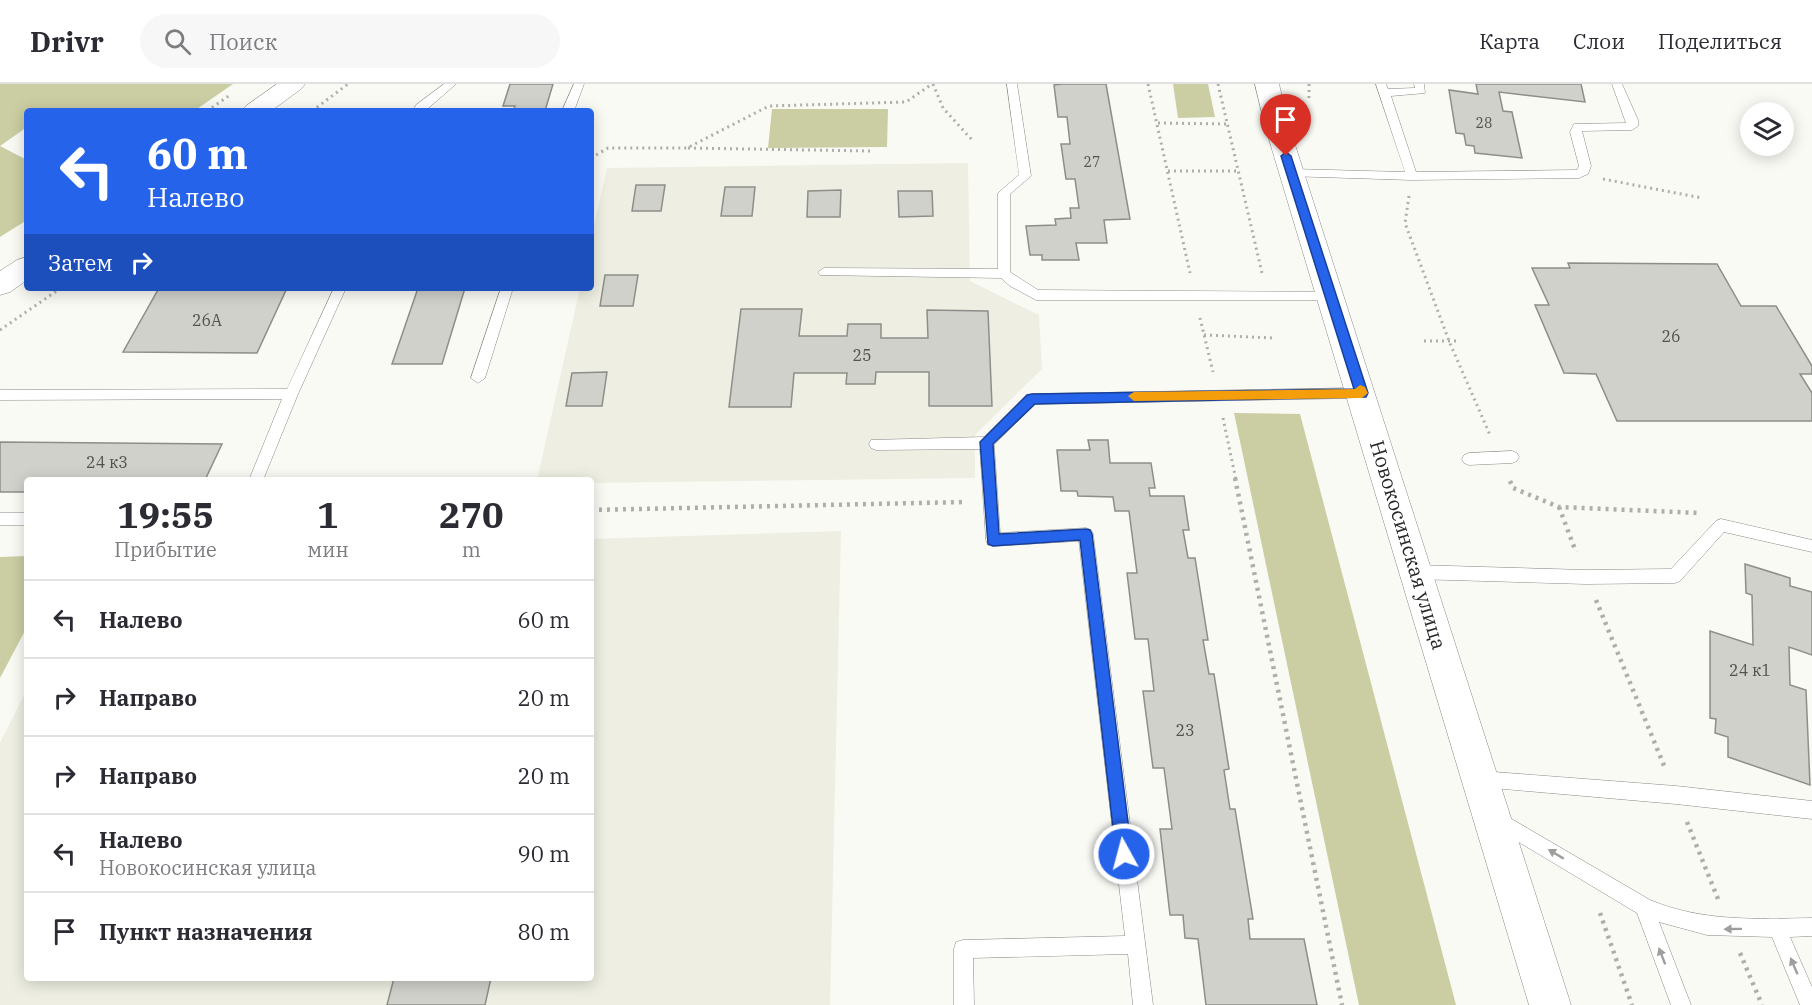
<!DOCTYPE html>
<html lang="ru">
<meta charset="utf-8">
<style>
body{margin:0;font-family:"IBM Plex Serif",serif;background:#f7f7f7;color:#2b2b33;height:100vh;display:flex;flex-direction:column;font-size:22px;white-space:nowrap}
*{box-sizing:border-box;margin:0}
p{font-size:20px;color:#7c7c81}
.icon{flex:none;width:33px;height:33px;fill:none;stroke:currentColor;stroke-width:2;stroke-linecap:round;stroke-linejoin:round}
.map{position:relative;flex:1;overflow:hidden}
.sheet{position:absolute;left:24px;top:393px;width:570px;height:504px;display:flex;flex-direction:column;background:#fff;border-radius:6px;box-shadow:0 3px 15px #0003}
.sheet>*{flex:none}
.top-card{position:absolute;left:24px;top:24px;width:570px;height:183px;border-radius:6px;box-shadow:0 3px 15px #0003;background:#2563eb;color:#fff;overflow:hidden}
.buttons{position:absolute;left:1740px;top:18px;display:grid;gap:12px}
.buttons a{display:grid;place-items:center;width:54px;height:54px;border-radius:50%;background:#fff;box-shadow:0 3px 15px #0003;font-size:30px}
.pin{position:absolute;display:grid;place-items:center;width:51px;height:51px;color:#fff;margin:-62px -26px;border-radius:50% 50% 50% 0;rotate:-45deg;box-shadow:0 0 6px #0007}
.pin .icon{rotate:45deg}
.me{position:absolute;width:66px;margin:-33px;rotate:353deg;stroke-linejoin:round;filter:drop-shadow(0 0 4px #0008)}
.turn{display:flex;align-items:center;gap:21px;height:126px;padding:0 24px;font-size:27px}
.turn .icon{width:78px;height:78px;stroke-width:2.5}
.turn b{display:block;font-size:42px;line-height:51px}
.then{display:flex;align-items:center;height:57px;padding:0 24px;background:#0003;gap:12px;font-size:22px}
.eta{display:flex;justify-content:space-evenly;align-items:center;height:102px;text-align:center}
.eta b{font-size:36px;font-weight:700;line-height:42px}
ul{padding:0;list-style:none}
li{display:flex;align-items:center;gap:18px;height:78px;padding:0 24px;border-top:2px solid #e1e1e2}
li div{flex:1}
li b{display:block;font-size:22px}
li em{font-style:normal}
header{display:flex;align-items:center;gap:36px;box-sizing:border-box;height:84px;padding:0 30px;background:#fff;border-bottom:2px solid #e1e1e2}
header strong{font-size:28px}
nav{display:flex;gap:33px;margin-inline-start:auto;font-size:21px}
.search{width:420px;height:54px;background:#f7f7f7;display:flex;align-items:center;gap:15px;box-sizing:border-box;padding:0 21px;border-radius:33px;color:#7c7c81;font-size:22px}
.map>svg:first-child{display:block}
.built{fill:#eeefe2}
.green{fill:#cbcda2}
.building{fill:#d0d1cb;stroke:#8d8e89;stroke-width:1.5}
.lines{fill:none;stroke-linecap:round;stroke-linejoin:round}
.service-casing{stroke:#888884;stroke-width:1}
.tertiary-casing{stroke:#888884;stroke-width:1}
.path-far1{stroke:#aeaeaa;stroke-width:3;stroke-dasharray:2 4;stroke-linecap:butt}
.path{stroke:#aeaeaa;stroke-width:4.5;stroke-dasharray:3 5;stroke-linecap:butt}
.service{fill:#fff;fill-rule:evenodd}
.tertiary{fill:#fff;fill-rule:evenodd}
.oneway{fill:#9e9e9d}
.route{fill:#2563eb;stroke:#184099;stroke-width:1.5}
.slow{fill:#f59e0b}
.labels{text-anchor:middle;stroke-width:4.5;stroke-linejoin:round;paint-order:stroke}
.far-number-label{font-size:14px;fill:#52524f}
.number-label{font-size:16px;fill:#52524f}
.street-label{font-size:20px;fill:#282826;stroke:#fff}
</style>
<header>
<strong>Drivr</strong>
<div class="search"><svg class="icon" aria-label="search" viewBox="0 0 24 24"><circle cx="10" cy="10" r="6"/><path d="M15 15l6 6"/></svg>Поиск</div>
<nav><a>Карта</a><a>Слои</a><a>Поделиться</a></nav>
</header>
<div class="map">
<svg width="1812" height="921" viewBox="0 0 1812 921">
<rect width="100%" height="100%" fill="#fafaf5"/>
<!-- built -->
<g class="built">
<polygon points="968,79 970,197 1039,231 1042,285 975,351 975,394 591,399 591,396 537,396 580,204 591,204 591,155 607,84"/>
<polygon points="841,447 830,921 0,921 0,659 27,605 27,894 591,894 591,455"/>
</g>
<!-- green -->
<g class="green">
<polygon points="0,0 233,0 194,27 27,27 27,43 0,62 27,76 27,136 0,153"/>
<polygon points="1173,0 1208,0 1215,33 1178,34"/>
<polygon points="772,25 888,25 887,63 768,64"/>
<polygon points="1234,329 1300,330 1456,921 1359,921"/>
<polygon points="27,472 27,543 0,594 0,473"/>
</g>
<!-- building -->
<g class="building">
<polygon points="510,0 553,0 545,27 513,27 515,22 503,22"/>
<polygon points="1062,0 1106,0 1130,135 1104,136 1107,159 1076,159 1079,176 1042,176 1042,171 1030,171 1026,142 1056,141 1055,135 1071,134 1070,124 1079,124 1075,95 1066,95 1061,60 1070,60 1067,33 1058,33 1054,1"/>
<polygon points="1476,0 1581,0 1585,18 1499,8 1503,27 1512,28 1522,74 1475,69 1474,62 1466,61 1464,50 1456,49 1449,6 1478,10"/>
<polygon points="636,101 665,101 661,127 632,127"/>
<polygon points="725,103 755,103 752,132 721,132"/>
<polygon points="841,106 840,133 807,133 808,107"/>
<polygon points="898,107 932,107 933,132 899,133"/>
<polygon points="1568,179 1717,180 1741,222 1776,222 1812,282 1812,290 1800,290 1812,309 1812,337 1617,337 1596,290 1564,289 1535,221 1549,221 1532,184 1570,184"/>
<polygon points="605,191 638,191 633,222 600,222"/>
<polygon points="159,204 287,204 257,269 123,268"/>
<polygon points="418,204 465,204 442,280 392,280"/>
<polygon points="741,225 802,225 799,252 847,252 848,240 881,240 881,254 928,254 927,226 988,227 992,322 929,322 929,288 876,288 875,300 846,300 847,289 794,289 791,323 729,323"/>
<polygon points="607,288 602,322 566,322 572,289"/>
<polygon points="1088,356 1108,356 1110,379 1151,379 1155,404 1149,404 1150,412 1184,412 1189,446 1183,446 1188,474 1195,474 1208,556 1203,556 1209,590 1214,590 1229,685 1224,686 1230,725 1235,725 1253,835 1248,835 1250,855 1304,855 1317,921 1206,921 1198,855 1185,854 1183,831 1170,831 1160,745 1172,745 1164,684 1153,684 1143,607 1154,607 1148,555 1135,555 1127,489 1137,489 1129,427 1115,427 1113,413 1078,412 1077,407 1061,407 1057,366 1090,366"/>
<polygon points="0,358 222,360 205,396 27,396 27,408 0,408"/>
<polygon points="1745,480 1790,494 1790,502 1812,508 1812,571 1789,563 1790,601 1806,606 1810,701 1728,673 1728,653 1715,649 1716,635 1710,634 1710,547 1753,561 1752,511 1746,509"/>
<polygon points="394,894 491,894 485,921 387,921"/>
</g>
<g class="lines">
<!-- service casing -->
<g class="service-casing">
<g id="service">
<polygon points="444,0 456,0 425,27 413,27 416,21"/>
<polygon points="574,0 584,0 574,27 562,27"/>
<polygon points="1007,0 1017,0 1031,92 1010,110 1010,188 1038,206 1330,208 1335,210 1336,213 1335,216 1036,216 1010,202 1001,194 820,191 818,188 824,184 998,185 998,109 1019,91"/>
<polygon points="1376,0 1386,0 1388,5 1415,4 1414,0 1424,0 1425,9 1391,12 1416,88 1577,86 1579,82 1570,48 1574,40 1626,39 1612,0 1622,0 1638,36 1638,42 1632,46 1582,47 1591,82 1588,90 1579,94 1412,96 1287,92 1285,89 1291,85 1405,88"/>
<polygon points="334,204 346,204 298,310 263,396 249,396 282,315 0,316 0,306 287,305"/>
<polygon points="501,204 513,204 485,294 478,299 471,294"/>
<polygon points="1361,304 1368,309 1361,314 1035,320 994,361 1000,449 1086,444 1091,446 1093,450 1153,921 1133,921 1128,870 973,874 974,921 954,921 954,865 956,858 963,856 1125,852 1079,457 993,462 988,461 986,456 980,365 876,366 871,364 869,360 871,356 984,353 1027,311 1032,310"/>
<polygon points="1512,367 1517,369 1519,373 1517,377 1512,379 1469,381 1464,379 1462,375 1464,371 1469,369"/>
<rect x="0" y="429" width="27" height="12"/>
<polygon points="1721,435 1812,456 1812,468 1724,448 1680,497 1675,499 1586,500 1415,495 1410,493 1407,488 1410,483 1415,481 1586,486 1671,485 1716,437"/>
<polygon points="1481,687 1676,702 1812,717 1812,735 1676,720 1481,703 1475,701 1472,695 1475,689"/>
<path d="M1498 727 1650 816C1703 838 1756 835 1812 834V852L1790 853 1812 903V921H1800L1772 853 1707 851 1659 838 1691 921H1671L1637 829 1492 742 1489 736 1492 730Z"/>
</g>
</g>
<!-- tertiary casing -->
<g class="tertiary-casing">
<g id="tertiary">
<polygon points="277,0 305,0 301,5 271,27 243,27 246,22"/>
<polygon points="1255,0 1279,0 1289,42 1571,921 1529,921 1265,42"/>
<polygon points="27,173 27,196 10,208 0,211 0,187 17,176"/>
</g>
</g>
<!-- path-far1 -->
<g class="path-far1">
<polyline points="933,0 943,24 973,57"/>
<polyline points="1148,0 1190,189"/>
<polyline points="1218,0 1262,189"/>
<polyline points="1309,0 1309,16"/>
<polyline points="207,27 230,11"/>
<polyline points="312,27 348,0"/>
<polyline points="1158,39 1227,40"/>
<polyline points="688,64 870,67"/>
<polyline points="591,74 608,64 687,64 769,22 906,18 932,0"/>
<polyline points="1168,87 1238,87"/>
<polyline points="1603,95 1702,114"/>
<polyline points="1409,112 1405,139 1449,257 1490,351"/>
<polyline points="1200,234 1213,288"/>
<polyline points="0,246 61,204"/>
<polyline points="1204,251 1274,254"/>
<polyline points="1424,257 1459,257"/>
<polyline points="1223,334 1236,396"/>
</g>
<!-- path -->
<g class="path">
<polyline points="1235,394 1342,921"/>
<polyline points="1510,397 1513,404 1559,423 1700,429"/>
<polyline points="1559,423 1576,468"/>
<polyline points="591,426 965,418"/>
<polyline points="1596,516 1665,684"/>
<polyline points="1687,738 1718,815"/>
<polyline points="1600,829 1632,921"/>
<polyline points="1740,869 1762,921"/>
</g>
<!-- service -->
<use href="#service" class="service"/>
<!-- tertiary -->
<use href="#tertiary" class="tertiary"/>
</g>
<!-- one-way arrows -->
<defs><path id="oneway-solid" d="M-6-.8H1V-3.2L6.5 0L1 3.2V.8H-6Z" transform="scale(1.5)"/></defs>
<g class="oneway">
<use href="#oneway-solid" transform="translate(1556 770) rotate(-149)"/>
<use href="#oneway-solid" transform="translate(1733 845) rotate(179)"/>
<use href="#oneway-solid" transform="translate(1662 872) rotate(-111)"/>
<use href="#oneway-solid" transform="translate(1794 882) rotate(-113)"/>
</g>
<!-- route -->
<polygon class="route" points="1286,68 1291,72 1368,309 1366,313 1035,320 993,360 999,450 1086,445 1090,446 1092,450 1132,770 1130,775 1124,778 1119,775 1116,770 1080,456 993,462 988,460 980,358 1027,311 1032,310 1354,305 1281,72"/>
<!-- slow -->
<polygon class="slow" points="1360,301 1365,303 1368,309 1362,314 1134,317 1128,312 1134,308 1355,305"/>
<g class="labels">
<!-- far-number labels -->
<g class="far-number-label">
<text x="1484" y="44">28</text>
<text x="1092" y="83">27</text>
</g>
<!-- number labels -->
<g class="number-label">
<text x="207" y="242">26А</text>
<text x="1671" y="258">26</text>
<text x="862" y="277">25</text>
<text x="107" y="384">24 к3</text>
<text x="1750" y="592">24 к1</text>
<text x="1185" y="652">23</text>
</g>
<!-- street labels -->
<g class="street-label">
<text transform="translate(1408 461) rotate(73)" y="7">Новокосинская улица</text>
</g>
</g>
</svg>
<div class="buttons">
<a><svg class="icon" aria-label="layers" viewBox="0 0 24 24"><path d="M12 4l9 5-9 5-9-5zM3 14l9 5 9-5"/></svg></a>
</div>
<div class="pin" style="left:1286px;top:72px;background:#d93025"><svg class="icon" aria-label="arrive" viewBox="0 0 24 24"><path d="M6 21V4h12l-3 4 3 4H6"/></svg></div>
<svg class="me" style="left:1124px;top:770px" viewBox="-20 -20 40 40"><circle r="17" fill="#2563eb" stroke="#fff" stroke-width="3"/><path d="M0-11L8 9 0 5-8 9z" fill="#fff"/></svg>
<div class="top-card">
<div class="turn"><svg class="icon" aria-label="left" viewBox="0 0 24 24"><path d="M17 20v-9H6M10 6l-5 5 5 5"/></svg><div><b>60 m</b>Налево</div></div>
<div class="then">Затем<svg class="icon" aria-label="right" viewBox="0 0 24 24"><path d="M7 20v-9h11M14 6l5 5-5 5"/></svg></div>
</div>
<section class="sheet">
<div class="eta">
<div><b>19:55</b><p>Прибытие</p></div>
<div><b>1</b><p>мин</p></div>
<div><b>270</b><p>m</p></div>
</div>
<ul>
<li><svg class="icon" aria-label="left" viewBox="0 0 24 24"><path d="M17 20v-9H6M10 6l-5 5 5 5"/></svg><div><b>Налево</b></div><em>60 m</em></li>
<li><svg class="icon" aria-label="right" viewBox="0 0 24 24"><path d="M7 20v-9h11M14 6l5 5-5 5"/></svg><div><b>Направо</b></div><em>20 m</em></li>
<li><svg class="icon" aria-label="right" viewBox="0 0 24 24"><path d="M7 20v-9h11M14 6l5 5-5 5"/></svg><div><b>Направо</b></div><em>20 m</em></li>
<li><svg class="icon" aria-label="left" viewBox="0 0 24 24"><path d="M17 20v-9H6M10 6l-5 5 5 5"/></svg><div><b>Налево</b><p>Новокосинская улица</p></div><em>90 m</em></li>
<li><svg class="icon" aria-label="arrive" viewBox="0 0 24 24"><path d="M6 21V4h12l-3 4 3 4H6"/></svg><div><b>Пункт назначения</b></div><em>80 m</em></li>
</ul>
</section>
</div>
